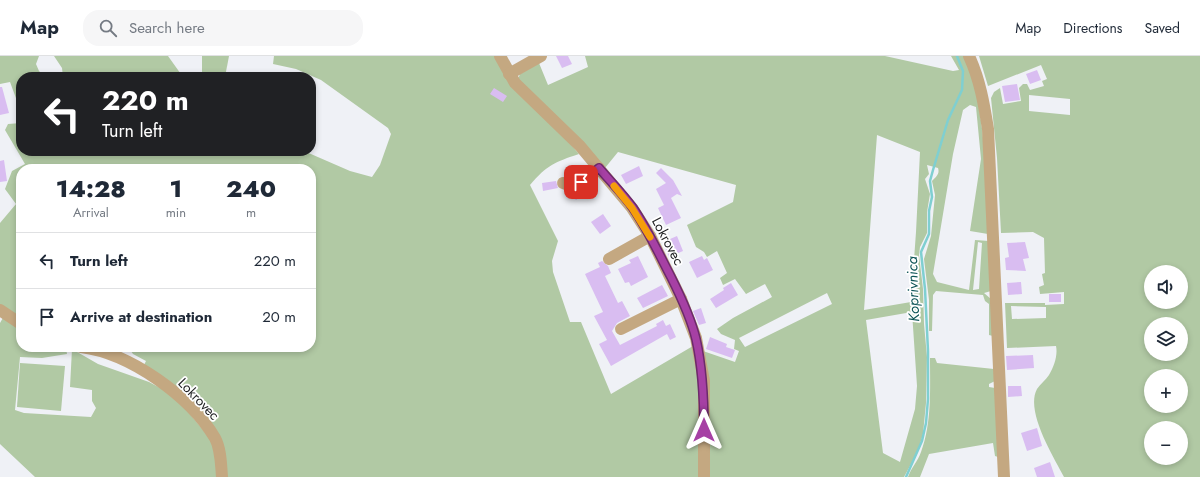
<!DOCTYPE html>
<meta charset="utf-8">
<style>
body{margin:0;font-family:Jost,sans-serif;background:#f6f6f7;color:#1f2937;height:100vh;display:flex;flex-direction:column;font-size:15px;white-space:nowrap}
*{box-sizing:border-box;margin:0}
p{font-size:13px;color:#747a83}
.icon{flex:none;width:22px;height:22px;fill:none;stroke:currentColor;stroke-width:2;stroke-linecap:round;stroke-linejoin:round}
.map{position:relative;flex:1;overflow:hidden}
.panel{position:absolute;left:16px;top:108px;width:300px;height:188px;display:flex;flex-direction:column;background:#fff;border-radius:16px;box-shadow:0 2px 6px #0003}
.panel>*{flex:none}
.hud{position:absolute;left:16px;top:16px;width:300px;height:84px;border-radius:16px;box-shadow:0 2px 6px #0003;background:#202124;color:#fff;overflow:hidden}
.fabs{position:absolute;left:1144px;top:209px;display:grid;gap:8px}
.fabs a{display:grid;place-items:center;width:44px;height:44px;border-radius:50%;background:#fff;box-shadow:0 2px 6px #0003;font-size:20px}
.pin{position:absolute;display:grid;place-items:center;width:34px;height:34px;color:#fff;margin:-17px;border-radius:8px;box-shadow:0 2px 6px #0006}
.me{position:absolute;width:44px;margin:-22px;rotate:0deg;stroke-linejoin:round;filter:drop-shadow(0 0 3px #0008)}
.turn{display:flex;align-items:center;gap:14px;height:84px;padding:0 20px;font-size:18px}
.turn .icon{width:52px;height:52px;stroke-width:2.5}
.turn b{display:block;font-size:28px;line-height:34px}
.eta{display:flex;justify-content:space-evenly;align-items:center;height:68px;text-align:center}
.eta b{font-size:24px;font-weight:800;line-height:28px}
ul{padding:0;list-style:none}
li{display:flex;align-items:center;gap:12px;height:56px;padding:0 20px;border-top:1px solid #e0e1e3}
li div{flex:1}
li b{display:block;font-size:15px}
li em{font-style:normal}
header{display:flex;align-items:center;gap:24px;box-sizing:border-box;height:56px;padding:0 20px;background:#fff;border-bottom:1px solid #e0e1e3}
header strong{font-size:19px}
nav{display:flex;gap:22px;margin-inline-start:auto;font-size:14px}
.search{width:280px;height:36px;background:#f6f6f7;display:flex;align-items:center;gap:10px;box-sizing:border-box;padding:0 14px;border-radius:16px;color:#747a83;font-size:15px}
.map>svg:first-child{display:block}
.green{fill:#b1c9a4;fill-rule:evenodd}
.lines{fill:none;stroke-linecap:round;stroke-linejoin:round}
.stream{stroke:#7fcfd1;stroke-width:2.5}
.building{fill:#d9bdf1}
.minor{stroke:#c4a881;stroke-width:12}
.route-casing{stroke:#6c2a6b;stroke-width:10}
.route{stroke:#a640a4;stroke-width:7}
.slow{stroke:#f59e0b;stroke-width:7}
.labels{text-anchor:middle;stroke-width:3.5;stroke-linejoin:round;paint-order:stroke}
.street-label{font-size:14px;fill:#1e1f21;stroke:#fff}
.water-label{font-size:15px;font-style:italic;fill:#0e5557;stroke:#fff}
</style>
<header>
<strong>Map</strong>
<div class="search"><svg class="icon" aria-label="search" viewBox="0 0 24 24"><circle cx="10" cy="10" r="6"/><path d="M15 15l6 6"/></svg>Search here</div>
<nav><a>Map</a><a>Directions</a><a>Saved</a></nav>
</header>
<div class="map">
<svg width="1200" height="421" viewBox="0 0 1200 421">
<rect width="100%" height="100%" fill="#eff1f6"/>
<!-- green -->
<g class="green">
<polygon points="0,0 39,0 36,8 39,15 45,21 21,21 21,62 20,53 10,26 0,28"/>
<polygon points="54,0 168,0 183,21 63,21 62,12"/>
<polygon points="202,0 229,0 225,21 202,21"/>
<path d="M274 0H495L579 98C555 106 547 109 530 129L558 185 552 205 553 216 570 266H581L611 338 693 290 698 318 699 421H225L219 384 144 309 146 305 133 298 128 291H311V113H21V264L0 251V167L16 148 5 133 12 115 25 108 5 74 8 68 21 67V95H304L350 115 372 121 380 109 391 78 388 72 321 24 296 13 273 8Z"/>
<path d="M585 0H885L953 15 959 14 951 0H965C987 56 985 119 988 178L970 175 981 103 976 51 970 49 963 54 953 98 933 218 937 226 969 234 975 184 989 185 991 235 984 237 991 243 993 280 989 279V248L985 245 983 239 936 235 933 239 932 275H929V244L924 203 931 180 935 139 932 125C936 121 940 118 938 112L927 109 929 118 925 123 930 138 927 156V177L920 191 919 199 923 233 924 268 927 301 926 347 923 378 918 395 904 421H709L703 295 735 306 739 295 734 293 735 284 721 278 717 273 733 262 772 241 765 228 746 238 735 223 723 229 720 222 727 217 717 195 707 201 704 196 696 191 687 169 733 146 736 129 618 96 605 112 518 23 520 18 539 7 548 29 588 11ZM877 79 920 96 916 176 911 246 864 254ZM978 186 982 187 979 233 973 234ZM827 237 832 248 745 291 739 282ZM912 256 917 330 915 353 900 406 883 397 866 264Z"/>
<path d="M979 0H1200V421H1064C1053 400 1025 355 1037 333 1040 328 1046 324 1049 319 1054 311 1058 299 1056 290L1007 292 1005 247H1045V249L1064 248V236L1040 238 1039 231 1044 229 1042 218 1045 217 1044 182 1033 176 1001 177 997 102 991 42 994 36 1000 32 1003 48 1021 45 1019 32 1023 28H1027L1030 34 1044 30 1042 25 1047 23 1041 9 988 30ZM1029 39 1070 43V59L1029 55ZM1151 216H1181V246H1151ZM1011 250 1046 251V262L1012 263ZM1151 268H1181V298H1151ZM1151 320H1181V350H1151ZM1151 372H1181V402H1151Z"/>
<polygon points="4,260 21,271 21,291 66,292 67,298 42,302 20,301 15,354 24,357 91,361 96,352 92,345 92,334 70,331 72,293 98,308 149,326 175,340 213,386 219,421 35,421 0,388 0,267"/>
<path d="M930 302H935L937 307 994 313 995 325 989 328V331L995 332 998 401 995 400 993 387 929 398 920 421H908C911 412 918 405 921 396 932 367 930 333 930 302Z"/>
<polygon points="20,307 65,310 61,355 17,351"/>
</g>
<g class="lines">
<!-- stream -->
<polyline class="stream" points="906,421 922,385 926,367 928,343 928,295 925,233 921,196 929,178 929,155 932,141 930,125 933,114 948,64 962,34 963,15 957,0"/>
</g>
<!-- building -->
<g class="building">
<polygon points="556,0 568,0 572,8 562,12"/>
<polygon points="1037,14 1041,24 1030,28 1026,18"/>
<polygon points="1017,28 1020,44 1005,46 1002,30"/>
<polygon points="0,31 2,31 9,57 0,59"/>
<polygon points="494,32 507,40 503,46 490,38"/>
<polygon points="4,104 7,125 0,126 0,105"/>
<polygon points="639,110 643,120 626,128 621,119"/>
<polygon points="661,112 673,124 682,140 677,138 671,142 681,162 666,169 658,152 664,149 656,133 666,127 656,117"/>
<polygon points="556,125 558,132 543,135 542,127"/>
<polygon points="580,135 583,138 576,144 569,136"/>
<polygon points="603,158 611,170 600,178 591,166"/>
<polygon points="677,180 683,195 669,201 663,186"/>
<polygon points="1025,186 1029,202 1023,203 1026,215 1006,214 1005,202 1009,201 1007,187"/>
<polygon points="638,200 648,221 631,230 629,226 625,227 618,213 631,207 629,204"/>
<polygon points="702,200 704,204 707,202 713,214 697,222 689,206"/>
<polygon points="602,205 608,210 611,217 605,220 618,247 622,245 630,260 617,267 612,275 620,289 657,270 656,268 663,264 666,270 670,268 676,281 670,284 667,278 611,310 599,288 607,284 594,260 603,256 585,218 600,211 598,207"/>
<polygon points="1021,226 1022,238 1008,239 1007,227"/>
<polygon points="731,227 738,239 716,252 710,243 724,234 723,232"/>
<polygon points="662,229 668,240 643,252 637,242"/>
<rect x="1049" y="238" width="12" height="8"/>
<polygon points="701,252 706,267 699,269 693,255"/>
<polygon points="710,281 727,288 726,291 735,294 732,302 706,293"/>
<polygon points="1033,299 1034,312 1007,314 1006,300"/>
<polygon points="1008,330 1021,330 1022,340 1008,341"/>
<polygon points="1037,372 1042,390 1027,395 1021,377"/>
<polygon points="1050,406 1055,421 1037,421 1034,412"/>
</g>
<g class="lines">
<!-- minor -->
<g class="minor">
<polyline points="500,0 515,27 580,90 632,152 650,180 681,243 696,282 704,325 704,421"/>
<path d="M969 0C980 24 984 48 988 73L1004 421"/>
<polyline points="509,18 541,0"/>
<path d="M563 127C576 134 590 121 599 112"/>
<polyline points="609,203 650,180"/>
<polyline points="0,254 21,268"/>
<polyline points="621,273 681,243"/>
<path d="M81 291C130 297 190 340 215 382 221 393 221 409 222 421"/>
</g>
</g>
<g class="lines">
<!-- route casing -->
<g class="route-casing">
<path id="route" d="M581 126 599 112C610 125 623 138 633 152 648 174 659 198 671 221 681 241 691 262 696 283 703 314 704 343 704 374"/>
</g>
<!-- route -->
<use href="#route" class="route"/>
<!-- slow -->
<polyline class="slow" points="614,130 632,152 650,181"/>
</g>
<g class="labels">
<!-- street labels -->
<g class="street-label">
<text transform="translate(668 185) rotate(62)" y="5">Lokrovec</text>
<text transform="translate(199 343) rotate(46)" y="5">Lokrovec</text>
</g>
<!-- water labels -->
<g class="water-label">
<text transform="translate(913 233) rotate(-92)" y="5">Koprivnica</text>
</g>
</g>
</svg>
<div class="fabs">
<a><svg class="icon" aria-label="sound" viewBox="0 0 24 24"><path d="M4 9h4l5-4v14l-5-4H4zM17 9q2 3 0 6"/></svg></a>
<a><svg class="icon" aria-label="layers" viewBox="0 0 24 24"><path d="M12 4l9 5-9 5-9-5zM3 14l9 5 9-5"/></svg></a>
<a>+</a>
<a>−</a>
</div>
<div class="pin" style="left:581px;top:126px;background:#d93025"><svg class="icon" aria-label="arrive" viewBox="0 0 24 24"><path d="M6 21V4h12l-3 4 3 4H6"/></svg></div>
<svg class="me" style="left:704px;top:374px" viewBox="-20 -20 40 40"><path d="M0-17L14 15 0 8-14 15z" fill="#a640a4" stroke="#fff" stroke-width="4"/></svg>
<div class="hud">
<div class="turn"><svg class="icon" aria-label="left" viewBox="0 0 24 24"><path d="M17 20v-9H6M10 6l-5 5 5 5"/></svg><div><b>220 m</b>Turn left</div></div>
</div>
<section class="panel">
<div class="eta">
<div><b>14:28</b><p>Arrival</p></div>
<div><b>1</b><p>min</p></div>
<div><b>240</b><p>m</p></div>
</div>
<ul>
<li><svg class="icon" aria-label="left" viewBox="0 0 24 24"><path d="M17 20v-9H6M10 6l-5 5 5 5"/></svg><div><b>Turn left</b></div><em>220 m</em></li>
<li><svg class="icon" aria-label="arrive" viewBox="0 0 24 24"><path d="M6 21V4h12l-3 4 3 4H6"/></svg><div><b>Arrive at destination</b></div><em>20 m</em></li>
</ul>
</section>
</div>
